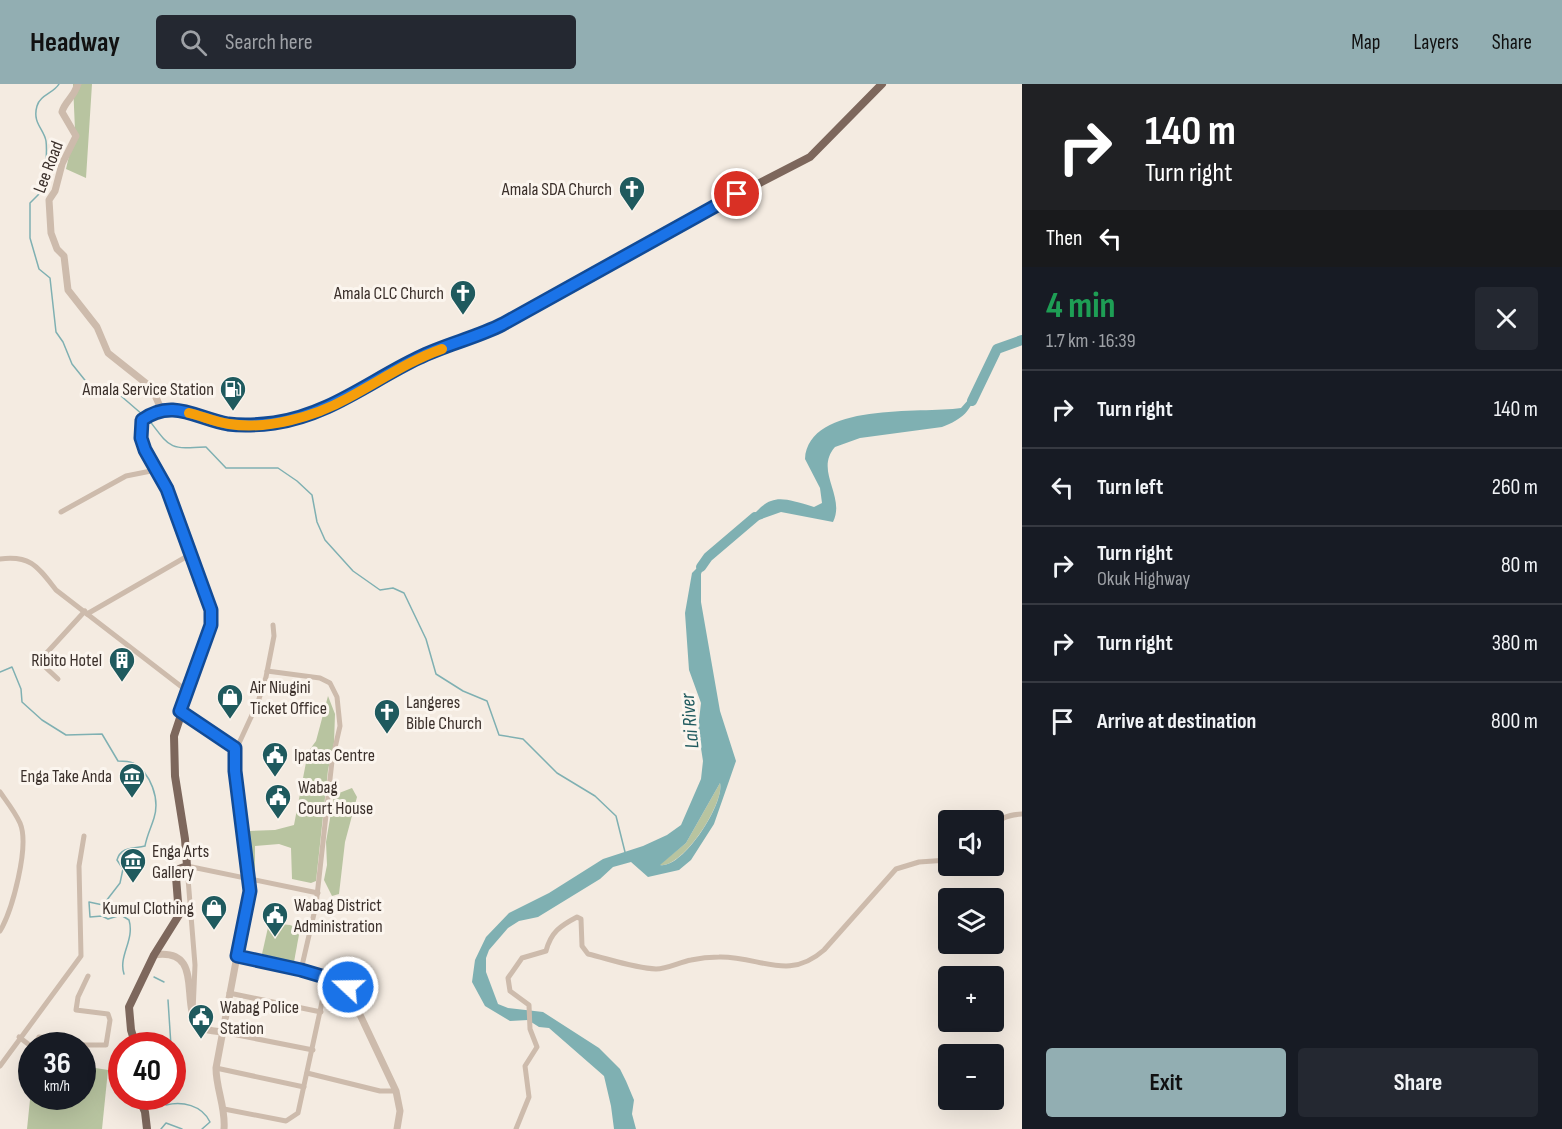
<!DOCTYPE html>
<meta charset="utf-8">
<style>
body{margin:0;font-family:"Sofia Sans Condensed",sans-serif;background:#242831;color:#f1f3f6;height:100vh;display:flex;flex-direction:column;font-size:22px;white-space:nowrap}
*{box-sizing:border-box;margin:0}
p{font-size:20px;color:#9ea1a6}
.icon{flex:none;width:33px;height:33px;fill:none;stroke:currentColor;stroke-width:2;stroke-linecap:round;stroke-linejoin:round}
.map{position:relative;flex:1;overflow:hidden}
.details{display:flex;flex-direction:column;background:#171b24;width:540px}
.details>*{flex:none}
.banner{background:#202124;color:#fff;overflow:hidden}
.fabs{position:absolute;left:938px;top:726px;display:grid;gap:12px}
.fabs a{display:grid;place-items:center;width:66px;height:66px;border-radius:6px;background:#171b24;box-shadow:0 6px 24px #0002;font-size:30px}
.speed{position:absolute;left:18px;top:948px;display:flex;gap:12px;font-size:30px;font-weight:700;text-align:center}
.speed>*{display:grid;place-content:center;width:78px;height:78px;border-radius:50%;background:#171b24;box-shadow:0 6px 24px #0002;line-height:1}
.speed small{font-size:15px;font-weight:400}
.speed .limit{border:9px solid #d22;background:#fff;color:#111}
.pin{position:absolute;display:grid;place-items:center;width:51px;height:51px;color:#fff;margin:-26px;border:3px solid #fff;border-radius:50%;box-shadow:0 2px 6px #0007}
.me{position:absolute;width:66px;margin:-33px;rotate:291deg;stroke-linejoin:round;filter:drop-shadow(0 0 4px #0008)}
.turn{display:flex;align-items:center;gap:21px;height:126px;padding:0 24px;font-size:27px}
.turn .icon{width:78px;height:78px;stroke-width:2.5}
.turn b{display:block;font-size:42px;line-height:51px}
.then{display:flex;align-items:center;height:57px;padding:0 24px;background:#0003;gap:12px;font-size:22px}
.round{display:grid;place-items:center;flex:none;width:63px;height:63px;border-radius:6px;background:#242831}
.headline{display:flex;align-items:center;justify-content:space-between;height:102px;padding:0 24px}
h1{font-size:36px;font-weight:700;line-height:45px;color:#1e9e55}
.cta{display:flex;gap:12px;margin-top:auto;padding:12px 24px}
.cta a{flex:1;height:69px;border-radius:6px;background:#92aeb2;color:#111;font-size:24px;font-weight:700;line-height:69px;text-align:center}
.cta a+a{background:#242831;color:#f1f3f6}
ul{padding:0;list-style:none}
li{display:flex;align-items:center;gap:18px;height:78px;padding:0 24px;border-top:2px solid #363941}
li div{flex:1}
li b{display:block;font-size:22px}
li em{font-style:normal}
header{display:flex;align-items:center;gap:36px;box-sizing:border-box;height:84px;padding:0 30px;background:#92aeb2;color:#111}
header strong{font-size:28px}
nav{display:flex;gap:33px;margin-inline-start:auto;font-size:21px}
.search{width:420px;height:54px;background:#242831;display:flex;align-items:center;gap:15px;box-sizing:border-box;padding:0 21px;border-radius:6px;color:#9ea1a6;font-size:22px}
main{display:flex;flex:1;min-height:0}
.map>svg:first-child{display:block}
.green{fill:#b8c4a0}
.water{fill:#7fb0b2;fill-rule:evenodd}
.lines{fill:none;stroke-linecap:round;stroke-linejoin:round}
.stream{stroke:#7fb0b2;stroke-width:1.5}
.river{stroke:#7fb0b2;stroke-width:10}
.minor{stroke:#cdbbac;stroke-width:5}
.tertiary{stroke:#cdbbac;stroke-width:7}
.primary{stroke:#7d675c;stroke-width:8}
.route-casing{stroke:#114b97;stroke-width:15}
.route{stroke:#1a73e8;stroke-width:10}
.slow{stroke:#f59e0b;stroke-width:10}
.labels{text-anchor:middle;stroke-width:6;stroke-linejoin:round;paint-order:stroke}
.street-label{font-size:18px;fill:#3b302b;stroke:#fbf5ee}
.poi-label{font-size:18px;fill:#3b302b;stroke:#fbf5ee;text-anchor:start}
.water-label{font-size:20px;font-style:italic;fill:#1f5a5e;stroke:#fbf5ee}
</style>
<header>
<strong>Headway</strong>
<div class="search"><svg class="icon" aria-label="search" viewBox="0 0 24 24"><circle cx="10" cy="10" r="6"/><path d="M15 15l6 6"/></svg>Search here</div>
<nav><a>Map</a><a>Layers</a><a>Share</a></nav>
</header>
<main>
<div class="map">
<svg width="1022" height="1045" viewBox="0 0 1022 1045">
<rect width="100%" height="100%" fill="#f4ebe1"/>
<!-- green -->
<g class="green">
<polygon points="73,0 92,0 86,94 66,85 75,46"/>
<polygon points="328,612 335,630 334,659 328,686 316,797 311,799 292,795 291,764 279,760 255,762 255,787 251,785 249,747 275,746 294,741 308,668 316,657"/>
<path d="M720 699C725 719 682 786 659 781L686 759Z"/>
<polygon points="352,704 357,713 345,758 339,810 332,812 324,796 327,781 326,758 334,711"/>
<polygon points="269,839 290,841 300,845 294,878 262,870"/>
<polygon points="83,982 108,986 102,1045 27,1045 31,1006 32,1012 82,1012"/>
</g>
<!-- water -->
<g class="water">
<path d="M977 306C971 327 963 335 942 343L860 354 835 363C814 387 846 412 833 438L781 428 745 441C770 409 777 412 814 423L822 419 820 404 805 375C809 317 921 330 961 324Z"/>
<path d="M708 473 701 490V518L720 627 736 677 714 740 691 776 679 786 648 793 631 778 613 783 600 795 538 833 519 837 508 844 489 866 486 874V888L498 920 508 924 543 928 599 964 620 985 626 997 634 1016 632 1030 636 1045H614L611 1022 604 992 549 944 539 943 528 936 510 937 485 922 472 898 475 876 486 853 509 829 549 809 603 775 643 762 667 751 681 741 701 695 703 677 698 645 701 619 689 586 685 529 692 489ZM720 699C725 719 683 785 660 781L686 759Z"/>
</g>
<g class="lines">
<!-- stream -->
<g class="stream">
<path d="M59 0C54 9 40 11 37 22 32 39 44 45 46 57 48 73 44 89 44 105L30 119V154L39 185 50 194 56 248 63 258 72 280 96 310 121 312 143 331"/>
<path d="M149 336C171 365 169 365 206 363L226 384H278L297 397 312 411 317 438 325 456 353 487 380 506 393 504 404 509 426 555 436 590 463 607 487 617 499 651 523 655 557 689 595 712 616 732 625 768"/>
<path d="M0 588 12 583 21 605 22 618 42 636 66 651 102 650 118 677C122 677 129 677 133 679 151 689 160 715 154 734 151 744 147 751 145 762 134 765 121 762 117 776L123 785 120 799 103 821 89 818 90 833 102 832 108 835 121 831 129 836C135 856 118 872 124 890"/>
<polyline points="154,893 164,898"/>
<polyline points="168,916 171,962"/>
<polyline points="172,964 176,970 172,972"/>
<path d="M156 1012 166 1021C182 1017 202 1021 210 1038L202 1045"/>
<polyline points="161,1045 166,1039 182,1045"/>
</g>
<!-- river -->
<g class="river">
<polyline points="972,317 997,265 1022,256"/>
<polyline points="701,483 708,473 755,433"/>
</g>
<!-- minor -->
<g class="minor">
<polyline points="61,428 126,392 156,386"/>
<path d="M0 475C31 471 38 483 56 506L187 607"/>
<polyline points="87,530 191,470"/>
<polyline points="267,587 320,594 330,599 337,613 340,642 332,677 316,821 301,886"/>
<polyline points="58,595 43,581 42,574 85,527"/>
<polyline points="180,627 235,665"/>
<path d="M0 708C7 718 15 728 20 739 30 762 12 827 0 847"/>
<path d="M993 745C999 733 1009 731 1022 730"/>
<polyline points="237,872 251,807 234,670 258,618 266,593 274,552 273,541"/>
<polyline points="229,909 321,928"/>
<polyline points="193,928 195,881 187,782 318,809"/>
<polyline points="222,948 313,966"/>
<polyline points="19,953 32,963"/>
<polyline points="34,962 39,953 85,961 106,961 110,936 108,930 76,926 78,913 88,892"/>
<polyline points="0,982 81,872 79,782 84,752"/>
<polyline points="216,984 304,1003"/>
<polyline points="307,989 380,1007 396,1007"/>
<polyline points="224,1025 286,1037 298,1029 327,895"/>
<path d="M516 1045 529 1013 525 982 537 963 530 945 529 921 510 907 508 894 522 874 546 867C551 848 560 842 577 833L581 835 582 862 588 870C609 875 634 884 656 885 667 885 680 878 691 876 700 874 710 873 719 873 760 872 788 898 824 866L896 785 919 778 948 776"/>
</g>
<!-- tertiary -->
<g class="tertiary">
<path d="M78 0C73 15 65 17 62 28L76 52 62 80 55 107 49 116 51 149 57 165 64 172 68 206 97 243 108 269 152 304 161 325"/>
<path d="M154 871C207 863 178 924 200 942 206 947 214 947 222 948"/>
<path d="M224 1045C226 1024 216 1005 216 984L237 872 345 899 396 1007 400 1027 397 1045"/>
</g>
<!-- primary -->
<g class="primary">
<polyline points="136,962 131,946 129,923 154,871 179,831 176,793 179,785 187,782 185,755 175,692 174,652 211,541 211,526 167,405 145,366 141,354 142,336 161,325 183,327 229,340 256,341 290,337 346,316 419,273 485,249 573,203 701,129 810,73 882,0"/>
<polyline points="138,1012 145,1028 147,1045"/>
</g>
</g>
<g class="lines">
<!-- route casing -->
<g class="route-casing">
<path id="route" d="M348 903 345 899 301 886 237 872 250 807 235 687V664L180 627 211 541V526L167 405 145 366 141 354 142 336C172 314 196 334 228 340 243 342 259 341 274 339 329 331 370 297 418 274 446 260 476 254 503 240L737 110"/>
</g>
<!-- route -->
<use href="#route" class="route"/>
<!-- slow -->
<path class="slow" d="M189 329C202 332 215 338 229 340 267 346 314 333 348 314 380 297 408 277 442 265"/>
</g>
<!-- icons -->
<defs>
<g id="church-pin" transform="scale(1.35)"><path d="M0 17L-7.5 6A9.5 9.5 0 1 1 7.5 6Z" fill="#1f5a5e" stroke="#fbf5ee"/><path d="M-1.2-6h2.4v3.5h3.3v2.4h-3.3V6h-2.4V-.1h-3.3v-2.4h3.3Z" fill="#fff"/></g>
<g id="fuel-pin" transform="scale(1.35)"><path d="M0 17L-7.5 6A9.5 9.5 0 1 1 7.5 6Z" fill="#1f5a5e" stroke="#fbf5ee"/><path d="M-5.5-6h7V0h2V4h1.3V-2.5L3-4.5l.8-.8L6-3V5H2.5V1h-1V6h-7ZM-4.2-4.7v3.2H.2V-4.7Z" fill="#fff"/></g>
<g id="building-pin" transform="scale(1.35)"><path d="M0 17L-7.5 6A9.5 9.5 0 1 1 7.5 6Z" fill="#1f5a5e" stroke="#fbf5ee"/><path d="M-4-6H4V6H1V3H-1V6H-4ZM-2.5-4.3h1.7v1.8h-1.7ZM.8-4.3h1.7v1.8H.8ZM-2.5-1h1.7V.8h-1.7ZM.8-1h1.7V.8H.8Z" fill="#fff"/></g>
<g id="shop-pin" transform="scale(1.35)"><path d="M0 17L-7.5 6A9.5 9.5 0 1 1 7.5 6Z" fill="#1f5a5e" stroke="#fbf5ee"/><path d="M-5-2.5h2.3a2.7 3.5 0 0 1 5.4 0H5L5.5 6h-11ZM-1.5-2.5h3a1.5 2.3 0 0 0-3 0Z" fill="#fff"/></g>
<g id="civic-pin" transform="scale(1.35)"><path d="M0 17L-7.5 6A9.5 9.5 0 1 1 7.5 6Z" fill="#1f5a5e" stroke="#fbf5ee"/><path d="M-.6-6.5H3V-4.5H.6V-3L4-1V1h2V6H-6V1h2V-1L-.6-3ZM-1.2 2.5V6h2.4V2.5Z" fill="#fff"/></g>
<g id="museum-pin" transform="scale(1.35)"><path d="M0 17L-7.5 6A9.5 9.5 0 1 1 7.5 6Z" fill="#1f5a5e" stroke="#fbf5ee"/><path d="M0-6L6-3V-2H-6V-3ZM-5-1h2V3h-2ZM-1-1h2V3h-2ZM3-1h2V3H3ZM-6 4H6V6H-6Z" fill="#fff"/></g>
</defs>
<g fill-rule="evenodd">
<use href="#church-pin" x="632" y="105"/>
<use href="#church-pin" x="463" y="209"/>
<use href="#fuel-pin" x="233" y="305"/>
<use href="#building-pin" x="122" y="576"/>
<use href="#shop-pin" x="230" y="613"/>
<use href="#church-pin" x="387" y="628"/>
<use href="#civic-pin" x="275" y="671"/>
<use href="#museum-pin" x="132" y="692"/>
<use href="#civic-pin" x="278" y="713"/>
<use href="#museum-pin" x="133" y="777"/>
<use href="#shop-pin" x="214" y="824"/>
<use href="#civic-pin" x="275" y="831"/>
<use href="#civic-pin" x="201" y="933"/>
</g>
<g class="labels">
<!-- street labels -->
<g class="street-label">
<text transform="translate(48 83) rotate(-69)" y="6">Lee Road</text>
</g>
<!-- poi labels -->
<g class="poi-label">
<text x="612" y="111" text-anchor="end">Amala SDA Church</text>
<text x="444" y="215" text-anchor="end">Amala CLC Church</text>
<text x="214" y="311" text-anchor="end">Amala Service Station</text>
<text x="102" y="582" text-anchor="end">Ribito Hotel</text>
<text x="250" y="609">Air Niugini<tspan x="250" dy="21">Ticket Office</tspan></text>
<text x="406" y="624">Langeres<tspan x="406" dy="21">Bible Church</tspan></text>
<text x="294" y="677">Ipatas Centre</text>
<text x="112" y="698" text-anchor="end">Enga Take Anda</text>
<text x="298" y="709">Wabag<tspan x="298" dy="21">Court House</tspan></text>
<text x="152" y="773">Enga Arts<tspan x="152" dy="21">Gallery</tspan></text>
<text x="294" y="827">Wabag District<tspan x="294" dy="21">Administration</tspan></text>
<text x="194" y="830" text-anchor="end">Kumul Clothing</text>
<text x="220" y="929">Wabag Police<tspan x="220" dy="21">Station</tspan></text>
</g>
<!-- water labels -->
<g class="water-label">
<text transform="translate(689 637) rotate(-95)" y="7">Lai River</text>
</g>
</g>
</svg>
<div class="fabs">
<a><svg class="icon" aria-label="sound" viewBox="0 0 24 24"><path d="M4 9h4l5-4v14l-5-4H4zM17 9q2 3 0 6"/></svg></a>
<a><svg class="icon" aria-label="layers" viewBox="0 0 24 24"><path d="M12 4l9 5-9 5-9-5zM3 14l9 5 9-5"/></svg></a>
<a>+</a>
<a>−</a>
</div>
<div class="speed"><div>36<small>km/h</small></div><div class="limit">40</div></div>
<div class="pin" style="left:737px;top:110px;background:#d93025"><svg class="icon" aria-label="arrive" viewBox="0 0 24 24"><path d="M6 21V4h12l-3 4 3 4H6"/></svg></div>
<svg class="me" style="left:348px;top:903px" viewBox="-20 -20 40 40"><circle r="17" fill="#1a73e8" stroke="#fff" stroke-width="3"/><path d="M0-11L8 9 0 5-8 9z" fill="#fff"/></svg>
</div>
<section class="details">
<div class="banner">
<div class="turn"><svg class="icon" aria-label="right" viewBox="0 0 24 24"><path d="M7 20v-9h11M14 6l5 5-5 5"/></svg><div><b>140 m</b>Turn right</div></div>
<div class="then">Then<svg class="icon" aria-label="left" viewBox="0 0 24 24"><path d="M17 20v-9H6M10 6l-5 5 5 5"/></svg></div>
</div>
<div class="headline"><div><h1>4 min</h1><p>1.7 km · 16:39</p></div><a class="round"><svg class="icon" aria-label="close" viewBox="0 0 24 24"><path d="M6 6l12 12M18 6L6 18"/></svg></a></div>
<ul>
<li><svg class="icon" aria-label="right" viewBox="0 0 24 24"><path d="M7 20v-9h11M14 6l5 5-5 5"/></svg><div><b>Turn right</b></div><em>140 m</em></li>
<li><svg class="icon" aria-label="left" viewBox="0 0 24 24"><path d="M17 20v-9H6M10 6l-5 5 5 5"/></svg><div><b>Turn left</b></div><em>260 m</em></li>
<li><svg class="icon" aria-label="right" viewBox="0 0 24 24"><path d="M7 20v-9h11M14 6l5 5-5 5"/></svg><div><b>Turn right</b><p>Okuk Highway</p></div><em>80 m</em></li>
<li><svg class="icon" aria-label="right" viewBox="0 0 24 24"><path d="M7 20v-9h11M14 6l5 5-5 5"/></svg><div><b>Turn right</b></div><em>380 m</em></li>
<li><svg class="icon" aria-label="arrive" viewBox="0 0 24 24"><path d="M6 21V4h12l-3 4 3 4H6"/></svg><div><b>Arrive at destination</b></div><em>800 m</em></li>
</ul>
<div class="cta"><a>Exit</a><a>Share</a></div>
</section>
</main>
